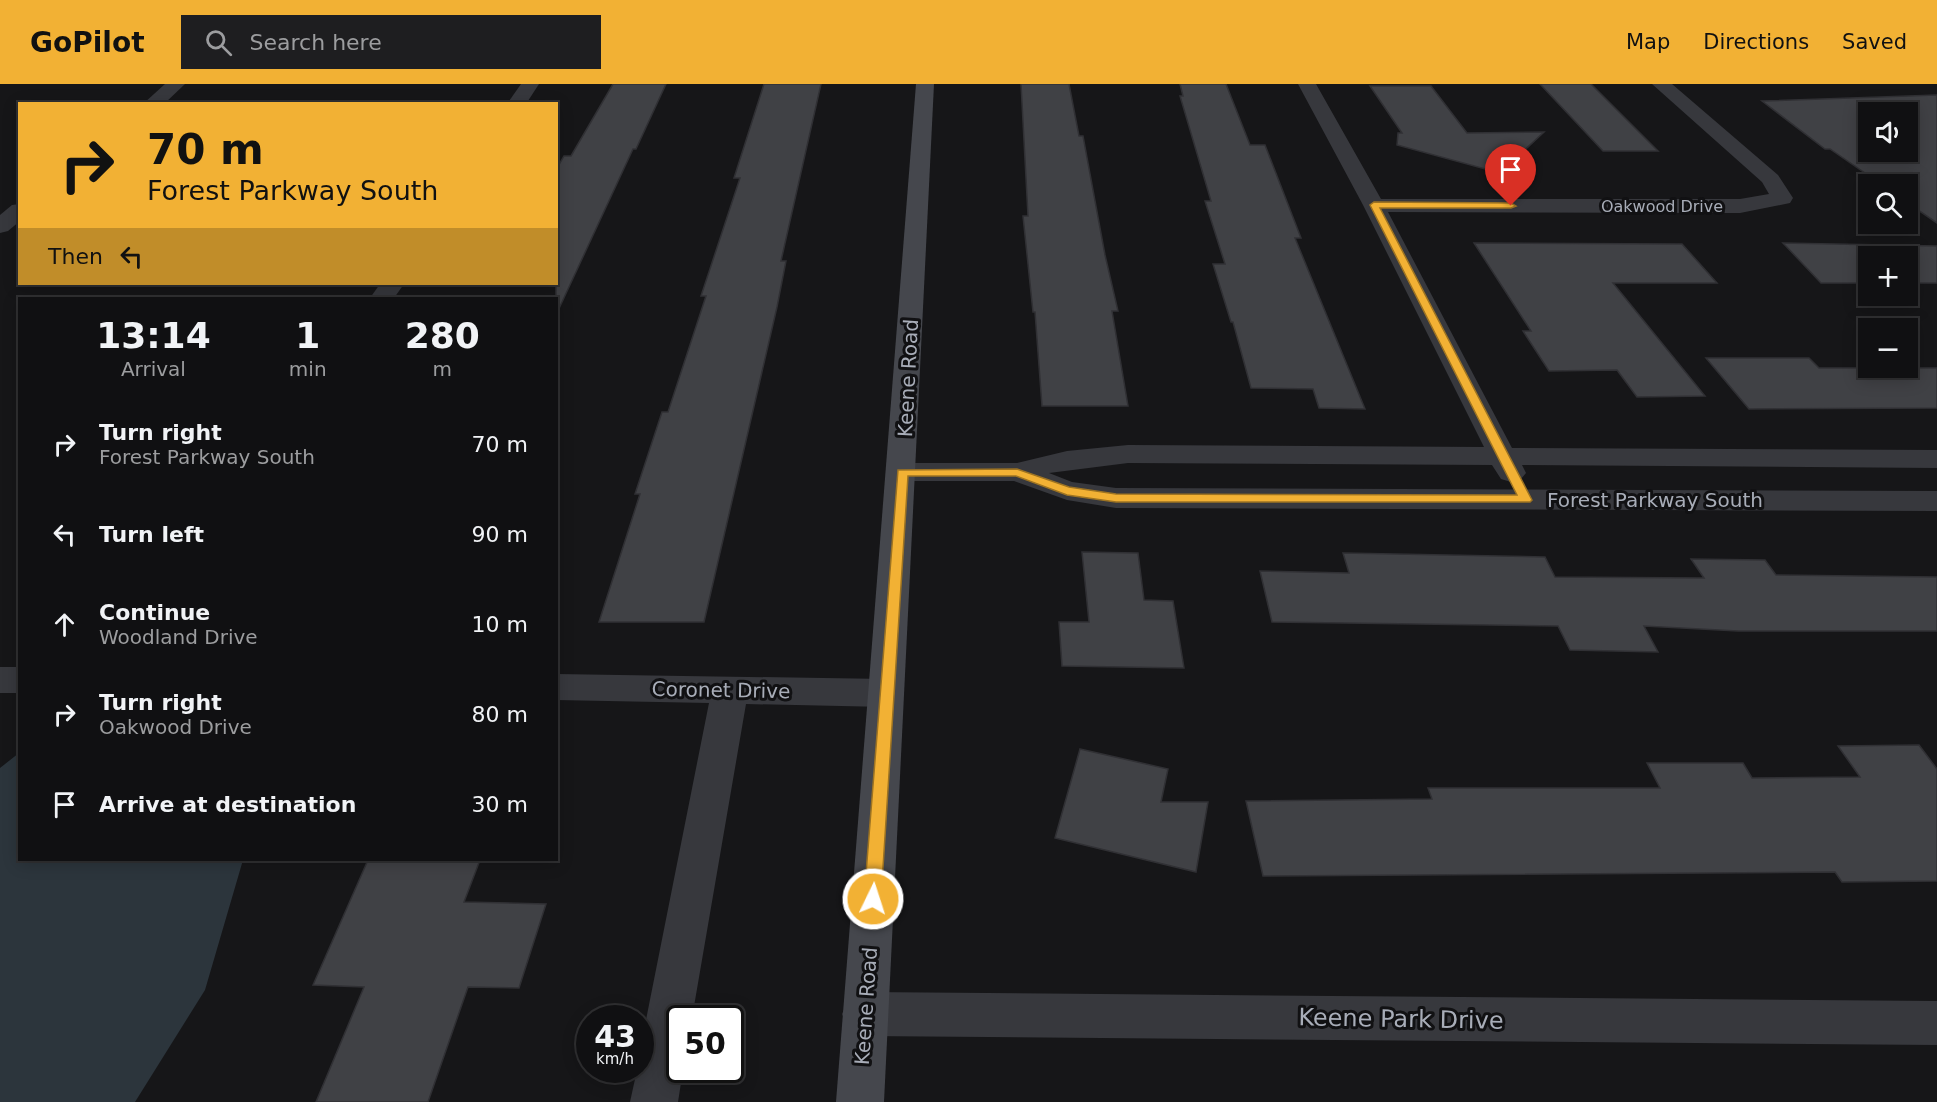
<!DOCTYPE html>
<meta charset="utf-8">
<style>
body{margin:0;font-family:"DejaVu Sans",sans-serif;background:#1e1e20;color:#f1f3f6;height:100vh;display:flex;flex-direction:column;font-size:22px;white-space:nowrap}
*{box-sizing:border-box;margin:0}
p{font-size:20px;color:#9c9d9f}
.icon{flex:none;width:33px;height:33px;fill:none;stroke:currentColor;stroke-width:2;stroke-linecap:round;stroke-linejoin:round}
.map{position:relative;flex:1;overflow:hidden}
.panel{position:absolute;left:18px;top:213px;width:540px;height:564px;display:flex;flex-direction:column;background:#101012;border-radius:0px;box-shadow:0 3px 15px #0003,0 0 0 2px #303032}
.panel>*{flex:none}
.banner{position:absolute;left:18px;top:18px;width:540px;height:183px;border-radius:0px;box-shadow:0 3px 15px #0003,0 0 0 2px #303032;background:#f2b134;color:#111;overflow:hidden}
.tools{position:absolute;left:1858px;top:18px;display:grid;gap:12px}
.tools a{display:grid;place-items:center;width:60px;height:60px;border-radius:0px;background:#101012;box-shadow:0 3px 15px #0003,0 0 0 2px #303032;font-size:30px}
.speed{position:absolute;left:576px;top:921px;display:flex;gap:12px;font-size:30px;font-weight:700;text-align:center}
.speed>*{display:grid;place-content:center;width:78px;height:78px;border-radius:50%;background:#101012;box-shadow:0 3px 15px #0003,0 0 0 2px #303032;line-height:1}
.speed small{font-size:15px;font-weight:400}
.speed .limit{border:3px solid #111;border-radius:9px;background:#fff;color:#111}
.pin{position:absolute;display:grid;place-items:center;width:51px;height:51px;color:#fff;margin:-62px -26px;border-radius:50% 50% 50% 0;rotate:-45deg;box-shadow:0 0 6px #0007}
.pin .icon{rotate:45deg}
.me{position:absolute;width:66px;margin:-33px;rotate:4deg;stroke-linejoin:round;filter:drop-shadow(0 0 4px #0008)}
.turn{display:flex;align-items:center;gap:21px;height:126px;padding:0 30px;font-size:27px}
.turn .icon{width:78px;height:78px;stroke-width:2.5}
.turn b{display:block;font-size:42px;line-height:51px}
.then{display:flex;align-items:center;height:57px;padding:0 30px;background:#0003;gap:12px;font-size:22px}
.eta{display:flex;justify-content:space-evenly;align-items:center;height:102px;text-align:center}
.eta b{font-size:36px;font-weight:800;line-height:42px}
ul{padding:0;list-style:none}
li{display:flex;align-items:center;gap:18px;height:90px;padding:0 30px}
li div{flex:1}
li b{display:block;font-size:22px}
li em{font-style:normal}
header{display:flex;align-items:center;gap:36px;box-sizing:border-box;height:84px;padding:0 30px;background:#f2b134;color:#111}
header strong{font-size:28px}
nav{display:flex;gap:33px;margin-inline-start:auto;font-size:21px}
.search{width:420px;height:54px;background:#1e1e20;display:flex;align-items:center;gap:15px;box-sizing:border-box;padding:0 21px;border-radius:0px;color:#9c9d9f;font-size:22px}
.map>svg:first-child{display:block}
.water{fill:#2c353c}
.building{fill:#404145;stroke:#303034;stroke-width:1.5;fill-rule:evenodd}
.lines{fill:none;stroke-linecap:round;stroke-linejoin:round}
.street{fill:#37383d;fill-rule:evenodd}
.secondary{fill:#45474d;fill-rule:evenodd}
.route{fill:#f2b134;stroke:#9d7322;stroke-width:1.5}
.labels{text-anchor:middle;stroke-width:6;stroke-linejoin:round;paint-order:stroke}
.far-street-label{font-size:16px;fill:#a8adb8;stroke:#111113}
.street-label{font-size:20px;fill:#a8adb8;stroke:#111113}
.near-street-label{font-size:24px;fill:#a8adb8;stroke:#111113}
</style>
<header>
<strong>GoPilot</strong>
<div class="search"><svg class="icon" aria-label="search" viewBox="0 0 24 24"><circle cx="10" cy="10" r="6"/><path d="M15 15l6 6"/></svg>Search here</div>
<nav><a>Map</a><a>Directions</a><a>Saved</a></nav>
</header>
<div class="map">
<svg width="1937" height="1018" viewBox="0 0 1937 1018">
<rect width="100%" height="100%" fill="#161618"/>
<!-- water -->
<polygon class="water" points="19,669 20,776 243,776 205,906 135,1018 0,1018 0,684"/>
<!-- building -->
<g class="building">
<polygon points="613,0 666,0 636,65 633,65 556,231 556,86 564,72 571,72"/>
<polygon points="764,0 821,0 781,177 786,177 777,223 704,538 599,538 640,410 635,410 662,328 668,328 706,212 701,212 740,94 734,94"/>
<polygon points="1021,0 1069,0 1079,52 1083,52 1105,171 1118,227 1112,227 1128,322 1042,322 1035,228 1033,228 1023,132 1028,132"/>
<polygon points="1180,0 1226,0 1250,61 1265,61 1301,154 1295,154 1365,325 1319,324 1313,305 1251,304 1233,238 1231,238 1213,180 1225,180 1205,117 1211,117 1180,12 1183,12"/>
<polygon points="1540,0 1591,0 1658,67 1603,67"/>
<polygon points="1370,2 1431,2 1467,49 1544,48 1500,89 1397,61 1398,49 1402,49"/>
<path d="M1937 11V139L1908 119V100H1881L1830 65H1825L1762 17ZM1869 28H1908V68H1869Z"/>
<polygon points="1474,159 1682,160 1717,199 1613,199 1705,312 1637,313 1617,286 1549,287 1523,247 1531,247"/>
<polygon points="1783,159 1937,162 1937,199 1908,199 1908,172 1869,172 1869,199 1821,199"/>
<polygon points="1706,274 1809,274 1819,284 1937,284 1937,324 1749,325"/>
<polygon points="1082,468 1138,469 1144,516 1173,517 1184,584 1062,582 1059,538 1089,538"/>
<polygon points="1343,469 1545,473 1555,493 1704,494 1691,475 1765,476 1776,491 1937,493 1937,547 1738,547 1644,542 1658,568 1570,566 1558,542 1272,538 1260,487 1349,489"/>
<polygon points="1919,661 1937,685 1937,797 1842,798 1835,788 1263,792 1246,717 1432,715 1428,704 1660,704 1647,679 1743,679 1752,694 1860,693 1838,662"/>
<polygon points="1080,665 1168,685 1161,718 1208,718 1196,788 1055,754"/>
<polygon points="368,776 480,776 464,818 546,820 519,904 468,903 428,1018 316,1018 364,903 313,901"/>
</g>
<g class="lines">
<!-- street -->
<g class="street">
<polygon points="165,0 185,0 164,20 143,20"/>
<polygon points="521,0 539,0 526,20 507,20"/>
<polygon points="1298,0 1316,0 1381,115 1740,115 1769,110 1762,98 1652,0 1672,0 1778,91 1793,114 1790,119 1740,129 1388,128 1512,364 1937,366 1937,384 1522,381 1526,389 1521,395 1511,398 1501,395 1492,381 1128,379 1049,389 1072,398 1116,404 1937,407 1937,427 1116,424 1067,416 1014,397 902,397 892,394 887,388 892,382 902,379 1017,379 1067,367 1128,361 1484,363 1363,121"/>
<polygon points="20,120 20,137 8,147 0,149 0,131 12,121"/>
<polygon points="380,200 404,200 394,214 370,214"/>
<rect x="0" y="583" width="20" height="26"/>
<polygon points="556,590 886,595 899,599 904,609 899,619 886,623 746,620 692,934 680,934 680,986 683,986 678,1018 630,1018 637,986 640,986 640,966 709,619 556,616"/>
<polygon points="865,908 1937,917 1937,961 865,952 849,945 842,930 849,915"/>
</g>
<!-- secondary -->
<polygon class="secondary" points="916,0 934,0 884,1018 836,1018"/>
</g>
<!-- route -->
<polygon class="route" points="1374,118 1511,119 1516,122 1511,124 1380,124 1532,416 1530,418 1116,418 1067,411 1016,392 908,392 881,815 879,821 873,823 866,821 864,815 898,386 1017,385 1069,403 1116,410 1517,411 1370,121"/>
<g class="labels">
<!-- far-street labels -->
<g class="far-street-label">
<text x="1662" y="128">Oakwood Drive</text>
</g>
<!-- street labels -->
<g class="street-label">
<text transform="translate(908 294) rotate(-87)" y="7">Keene Road</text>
<text x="1655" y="423">Forest Parkway South</text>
<text transform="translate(721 606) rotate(1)" y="7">Coronet Drive</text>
<text transform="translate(866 922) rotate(-86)" y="7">Keene Road</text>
</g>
<!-- near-street labels -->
<g class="near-street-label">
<text transform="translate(1401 935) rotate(1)" y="8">Keene Park Drive</text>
</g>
</g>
</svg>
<div class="tools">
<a><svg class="icon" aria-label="sound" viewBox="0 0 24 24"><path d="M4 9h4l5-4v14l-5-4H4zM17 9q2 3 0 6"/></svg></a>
<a><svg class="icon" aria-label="search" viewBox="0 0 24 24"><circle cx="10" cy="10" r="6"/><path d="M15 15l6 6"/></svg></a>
<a>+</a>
<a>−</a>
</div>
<div class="speed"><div>43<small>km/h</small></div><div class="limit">50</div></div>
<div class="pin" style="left:1511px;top:122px;background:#d93025"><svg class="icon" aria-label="arrive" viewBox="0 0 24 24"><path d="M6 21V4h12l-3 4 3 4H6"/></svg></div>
<svg class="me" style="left:873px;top:815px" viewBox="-20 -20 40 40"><circle r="17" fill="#f2b134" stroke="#fff" stroke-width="3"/><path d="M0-11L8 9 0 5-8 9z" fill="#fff"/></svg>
<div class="banner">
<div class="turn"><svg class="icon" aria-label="right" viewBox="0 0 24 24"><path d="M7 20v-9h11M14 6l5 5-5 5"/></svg><div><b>70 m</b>Forest Parkway South</div></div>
<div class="then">Then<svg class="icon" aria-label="left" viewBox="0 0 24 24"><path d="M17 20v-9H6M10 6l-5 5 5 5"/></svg></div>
</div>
<section class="panel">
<div class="eta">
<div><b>13:14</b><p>Arrival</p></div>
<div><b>1</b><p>min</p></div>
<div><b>280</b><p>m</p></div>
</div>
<ul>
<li><svg class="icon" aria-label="right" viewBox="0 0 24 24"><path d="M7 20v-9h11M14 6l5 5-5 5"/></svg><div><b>Turn right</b><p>Forest Parkway South</p></div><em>70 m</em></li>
<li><svg class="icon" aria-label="left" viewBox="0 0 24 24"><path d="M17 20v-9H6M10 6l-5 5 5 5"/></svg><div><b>Turn left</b></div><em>90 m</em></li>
<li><svg class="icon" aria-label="ahead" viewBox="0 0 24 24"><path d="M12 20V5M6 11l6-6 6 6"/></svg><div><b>Continue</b><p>Woodland Drive</p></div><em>10 m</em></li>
<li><svg class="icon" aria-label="right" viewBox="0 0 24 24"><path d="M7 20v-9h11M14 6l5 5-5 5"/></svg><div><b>Turn right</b><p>Oakwood Drive</p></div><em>80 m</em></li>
<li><svg class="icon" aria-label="arrive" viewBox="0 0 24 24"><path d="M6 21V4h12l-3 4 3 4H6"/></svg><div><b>Arrive at destination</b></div><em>30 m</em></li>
</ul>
</section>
</div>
